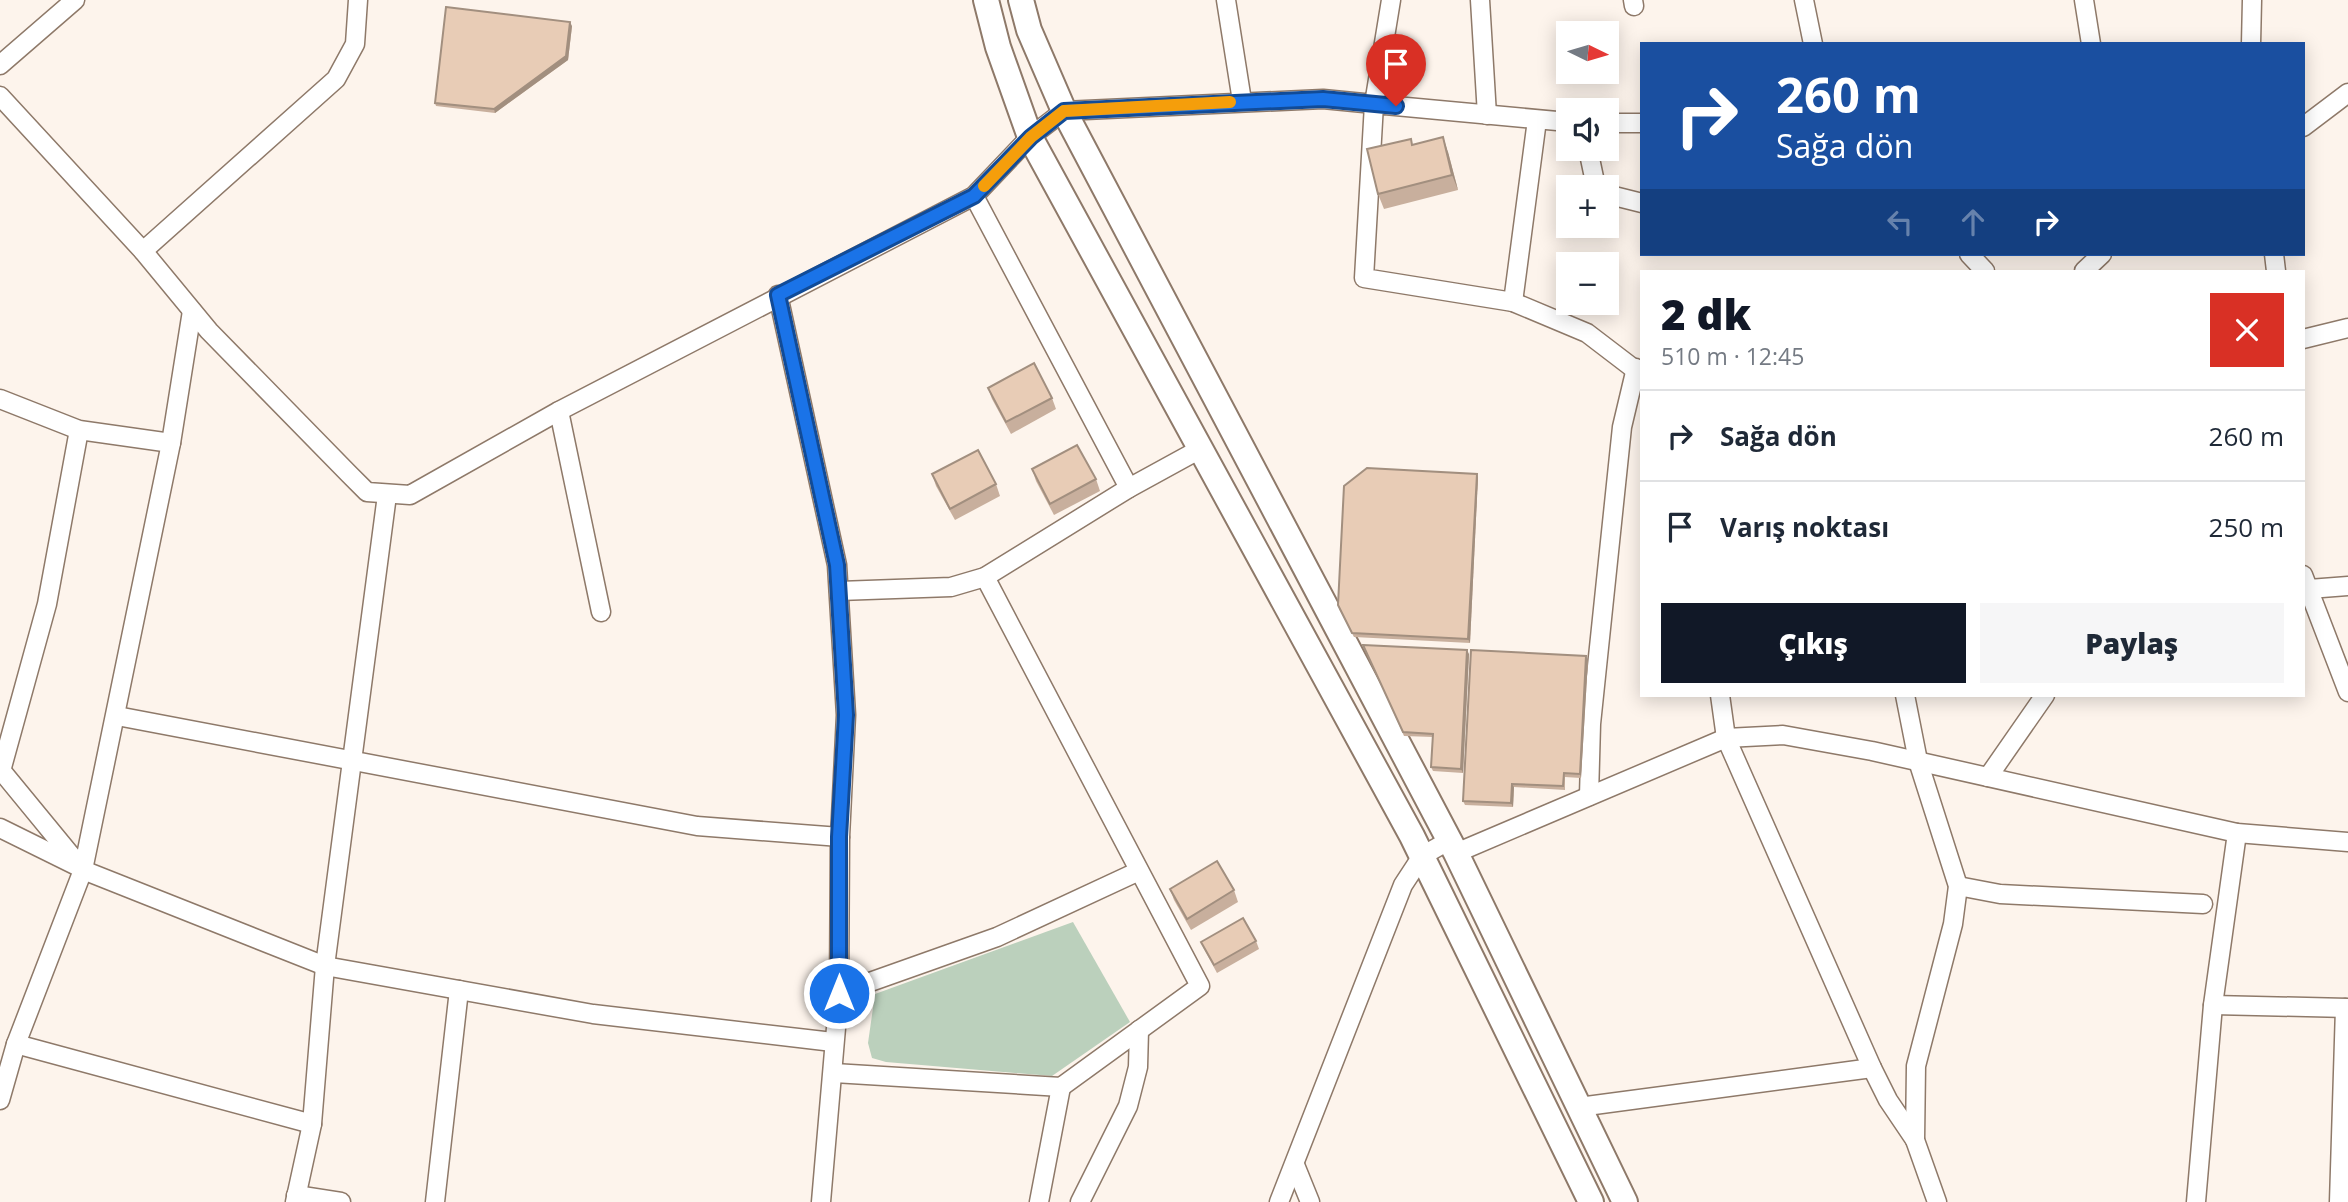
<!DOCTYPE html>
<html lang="tr">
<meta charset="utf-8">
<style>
body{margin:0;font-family:"Open Sans",sans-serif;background:#f6f6f7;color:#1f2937;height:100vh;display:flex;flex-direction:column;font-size:26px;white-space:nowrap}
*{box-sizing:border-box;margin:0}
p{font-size:23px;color:#747a83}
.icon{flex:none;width:38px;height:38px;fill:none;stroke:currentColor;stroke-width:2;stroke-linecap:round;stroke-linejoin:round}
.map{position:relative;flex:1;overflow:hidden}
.details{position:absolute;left:1640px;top:270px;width:665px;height:427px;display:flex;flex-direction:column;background:#fff;border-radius:0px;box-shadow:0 4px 18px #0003}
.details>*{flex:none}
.top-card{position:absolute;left:1640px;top:42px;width:665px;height:214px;border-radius:0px;box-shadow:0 4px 18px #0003;background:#1a4fa0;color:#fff;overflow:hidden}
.needle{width:46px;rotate:95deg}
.controls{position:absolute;left:1556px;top:21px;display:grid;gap:14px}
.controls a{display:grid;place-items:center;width:63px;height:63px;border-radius:0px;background:#fff;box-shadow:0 4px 18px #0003;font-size:35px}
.pin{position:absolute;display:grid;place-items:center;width:60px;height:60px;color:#fff;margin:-72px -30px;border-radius:50% 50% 50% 0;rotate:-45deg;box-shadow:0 0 7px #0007}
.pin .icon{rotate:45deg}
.me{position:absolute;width:77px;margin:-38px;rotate:0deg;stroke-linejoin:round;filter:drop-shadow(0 0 5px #0008)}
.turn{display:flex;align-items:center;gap:24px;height:147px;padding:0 21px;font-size:32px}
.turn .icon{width:91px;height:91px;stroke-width:2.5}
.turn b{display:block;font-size:49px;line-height:60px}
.lanes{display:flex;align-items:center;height:66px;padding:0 21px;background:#0003;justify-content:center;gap:35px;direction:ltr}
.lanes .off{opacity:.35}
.round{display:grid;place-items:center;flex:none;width:74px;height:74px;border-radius:0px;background:#f6f6f7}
.overview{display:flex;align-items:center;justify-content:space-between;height:119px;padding:0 21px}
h1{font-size:42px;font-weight:800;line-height:52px;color:#111827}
.primary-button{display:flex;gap:14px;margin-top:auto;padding:14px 21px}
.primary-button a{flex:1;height:80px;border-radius:0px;background:#111827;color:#fff;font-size:28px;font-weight:800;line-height:80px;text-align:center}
.primary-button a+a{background:#f6f6f7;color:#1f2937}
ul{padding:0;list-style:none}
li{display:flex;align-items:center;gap:21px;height:91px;padding:0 21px;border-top:2px solid #e0e1e3}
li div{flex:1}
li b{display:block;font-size:26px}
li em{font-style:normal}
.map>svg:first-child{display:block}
.park{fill:#bbd0bc}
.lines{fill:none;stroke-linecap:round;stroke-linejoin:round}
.street-casing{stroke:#8e7969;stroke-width:21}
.secondary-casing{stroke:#8e7969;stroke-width:28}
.street{stroke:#fff;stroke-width:18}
.secondary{stroke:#fff;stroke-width:24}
.wall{fill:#c8af9d}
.shaded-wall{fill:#a28f7f}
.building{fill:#e8ccb6;stroke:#a28f7f;stroke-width:2}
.route-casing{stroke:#114b97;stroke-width:18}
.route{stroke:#1a73e8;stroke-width:12}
.slow{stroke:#f59e0b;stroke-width:12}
</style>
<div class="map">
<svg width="2348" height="1202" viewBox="0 0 2348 1202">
<rect width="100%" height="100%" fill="#fdf4ec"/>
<!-- park -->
<polygon class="park" points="1073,922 1130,1022 1052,1076 886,1062 872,1058 868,1043 875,994"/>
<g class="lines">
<!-- street casing -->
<g class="street-casing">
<g id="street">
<polyline points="1226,0 1242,101"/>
<polyline points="1480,0 1487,115"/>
<polyline points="1633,0 1634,6"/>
<polyline points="1804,0 1813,44"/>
<polyline points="2084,0 2091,44"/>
<polyline points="2251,44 2252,0"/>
<polyline points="0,65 75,0"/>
<polyline points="0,96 143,251 209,331 349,474 367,492 410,495 559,411 974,196 1030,137 1064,111 1323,99 1374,104 1391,0"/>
<polyline points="1568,122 1374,104 1364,278 1513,302 1587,333 1642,375"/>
<polyline points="1606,123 1642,123"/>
<polyline points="2303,127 2348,93"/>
<polyline points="1588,149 1596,187"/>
<polyline points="1606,194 1642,203"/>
<polyline points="974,196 1129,488"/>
<polyline points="143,251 336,79 355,44 358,0"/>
<polyline points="1969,254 1985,271"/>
<polyline points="2274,254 2276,271"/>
<polyline points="2084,271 2102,254"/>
<polyline points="778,295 837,565 846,715 840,837 839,993 821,1202"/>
<polyline points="1513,302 1537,120"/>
<polyline points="2303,339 2348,328"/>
<polyline points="0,399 79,430 171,443 83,870 16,1044 0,1100"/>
<polyline points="559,411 601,612"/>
<polyline points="171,443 192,311"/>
<polyline points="2303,575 2348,692"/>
<polyline points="2309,589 2348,586"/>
<polyline points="839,591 951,587 985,577 1129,488 1202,448"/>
<polyline points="1720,695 1726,738 1872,1068 1888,1100 1915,1140"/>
<polyline points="1905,695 1918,761 1958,886 1953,924 1916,1066 1915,1140 1937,1202"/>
<polyline points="117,716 697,826 840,837"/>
<polyline points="0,769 83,870 325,966 593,1014 833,1042"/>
<polyline points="1,771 47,604 79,430"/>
<polyline points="1988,777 2045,695"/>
<polyline points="1589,796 1591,724 1622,427 1636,368"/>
<polyline points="0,828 77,866"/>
<polyline points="1456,853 1726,738 1783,735 1872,751 2237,833 2348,842"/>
<polyline points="1958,886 2000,894 2203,904"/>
<polyline points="839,993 997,937 1139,871"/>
<polyline points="2213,1005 2348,1008"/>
<polyline points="16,1044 312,1124"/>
<polyline points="834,1073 1061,1087 1200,986 985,577"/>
<polyline points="1579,1107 1872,1068"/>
<polyline points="1295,1165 1310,1202"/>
<polyline points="296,1195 341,1202"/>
<polyline points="295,1202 312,1124 325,966 387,495"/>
<polyline points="435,1202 459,990"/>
<polyline points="1039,1202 1061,1087"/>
<polyline points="1080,1202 1128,1106 1138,1067 1139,1030"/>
<polyline points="1279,1202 1403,885 1422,856 1450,840"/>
<polyline points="2196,1202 2213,1005 2237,833"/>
<polyline points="2339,1202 2345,1008"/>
</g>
</g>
<!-- secondary casing -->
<g class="secondary-casing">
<g id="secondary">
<polyline points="986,0 998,47 1030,137 1412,836 1591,1202"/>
<polyline points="1021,0 1029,30 1064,111 1456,853 1625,1202"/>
</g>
</g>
<!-- street -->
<use href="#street" class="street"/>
<!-- secondary -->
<use href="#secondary" class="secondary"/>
</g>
<!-- wall -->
<g class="wall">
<polygon points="572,26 568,60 495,113 436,106 435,103"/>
<polygon points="1448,152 1458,190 1384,209 1378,194"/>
<polygon points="988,388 1052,398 1056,409 1011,434 992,399"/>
<polygon points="1032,469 1096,479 1100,491 1054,515 1036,481"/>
<polygon points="932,474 996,484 1000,496 955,520 936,486"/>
<polygon points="1478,477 1470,643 1354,637 1339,609"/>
<polygon points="1363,645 1469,654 1463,773 1433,771 1431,767 1433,737 1404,736"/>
<polygon points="1588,660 1581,778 1565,777 1565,790 1514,787 1513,807 1465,805 1463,801"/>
<polygon points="1170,889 1234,890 1238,902 1191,930 1174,900"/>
<polygon points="1256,941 1259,949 1217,973 1204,949 1201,942"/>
</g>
<!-- shaded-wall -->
<g class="shaded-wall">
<polygon points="570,22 572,26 568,60 495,113 494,109"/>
<polygon points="1443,137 1448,152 1458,190 1452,175"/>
<polygon points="1477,474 1478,477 1470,643 1468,639"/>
<polygon points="1467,650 1469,654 1463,773 1461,769"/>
<polygon points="1586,656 1588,660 1581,778 1580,774"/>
<polygon points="1512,784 1514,787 1513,807 1511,803"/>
</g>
<!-- building -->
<g class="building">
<polygon points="446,7 570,22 566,56 494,109 435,103"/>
<polygon points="1443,137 1452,175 1378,194 1367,149 1411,139 1412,145"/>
<polygon points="1034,363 1052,398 1006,422 988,388"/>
<polygon points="1077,445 1096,479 1050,504 1032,469"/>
<polygon points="978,450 996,484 950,509 932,474"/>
<polygon points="1367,468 1477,474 1468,639 1352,633 1338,605 1344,486"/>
<polygon points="1363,645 1467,650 1461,769 1431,767 1433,734 1403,732"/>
<polygon points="1471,650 1586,656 1580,774 1564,773 1563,786 1512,784 1511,803 1463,801"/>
<polygon points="1217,861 1234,890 1187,919 1170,889"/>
<polygon points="1243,918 1256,941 1214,965 1201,942"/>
</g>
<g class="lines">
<!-- route casing -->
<g class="route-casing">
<polyline id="route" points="839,993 839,837 846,715 837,565 778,295 974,196 1031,137 1064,111 1323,99 1396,106"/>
</g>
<!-- route -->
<use href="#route" class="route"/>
<!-- slow -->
<polyline class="slow" points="984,186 1031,137 1064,111 1230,102"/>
</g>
</svg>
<div class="controls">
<a><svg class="needle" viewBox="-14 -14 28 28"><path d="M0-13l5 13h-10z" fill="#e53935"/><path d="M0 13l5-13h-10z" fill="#747a83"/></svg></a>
<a><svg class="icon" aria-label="sound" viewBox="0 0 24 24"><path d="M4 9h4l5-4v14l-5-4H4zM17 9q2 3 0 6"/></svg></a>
<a>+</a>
<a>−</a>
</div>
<div class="pin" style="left:1396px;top:106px;background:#d93025"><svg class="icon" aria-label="arrive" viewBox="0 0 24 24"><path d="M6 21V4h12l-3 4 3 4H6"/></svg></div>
<svg class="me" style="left:839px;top:993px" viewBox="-20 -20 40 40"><circle r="17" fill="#1a73e8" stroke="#fff" stroke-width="3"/><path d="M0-11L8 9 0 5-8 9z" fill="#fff"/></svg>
<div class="top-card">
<div class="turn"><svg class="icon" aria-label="right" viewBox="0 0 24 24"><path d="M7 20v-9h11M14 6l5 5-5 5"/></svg><div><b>260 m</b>Sağa dön</div></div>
<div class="lanes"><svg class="icon off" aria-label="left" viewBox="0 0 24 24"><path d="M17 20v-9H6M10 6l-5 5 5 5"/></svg><svg class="icon off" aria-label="ahead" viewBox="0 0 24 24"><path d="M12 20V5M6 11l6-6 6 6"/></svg><svg class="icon" aria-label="right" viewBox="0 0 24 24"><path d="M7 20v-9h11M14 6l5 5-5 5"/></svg></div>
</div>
<section class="details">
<div class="overview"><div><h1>2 dk</h1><p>510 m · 12:45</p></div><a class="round" style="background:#d93025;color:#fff"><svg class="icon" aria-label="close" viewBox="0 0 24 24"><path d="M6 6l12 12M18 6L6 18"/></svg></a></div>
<ul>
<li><svg class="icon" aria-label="right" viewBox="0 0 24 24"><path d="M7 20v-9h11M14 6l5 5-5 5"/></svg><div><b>Sağa dön</b></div><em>260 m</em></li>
<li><svg class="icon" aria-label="arrive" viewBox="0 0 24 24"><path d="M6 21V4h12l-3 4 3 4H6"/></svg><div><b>Varış noktası</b></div><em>250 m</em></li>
</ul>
<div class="primary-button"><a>Çıkış</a><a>Paylaş</a></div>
</section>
</div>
